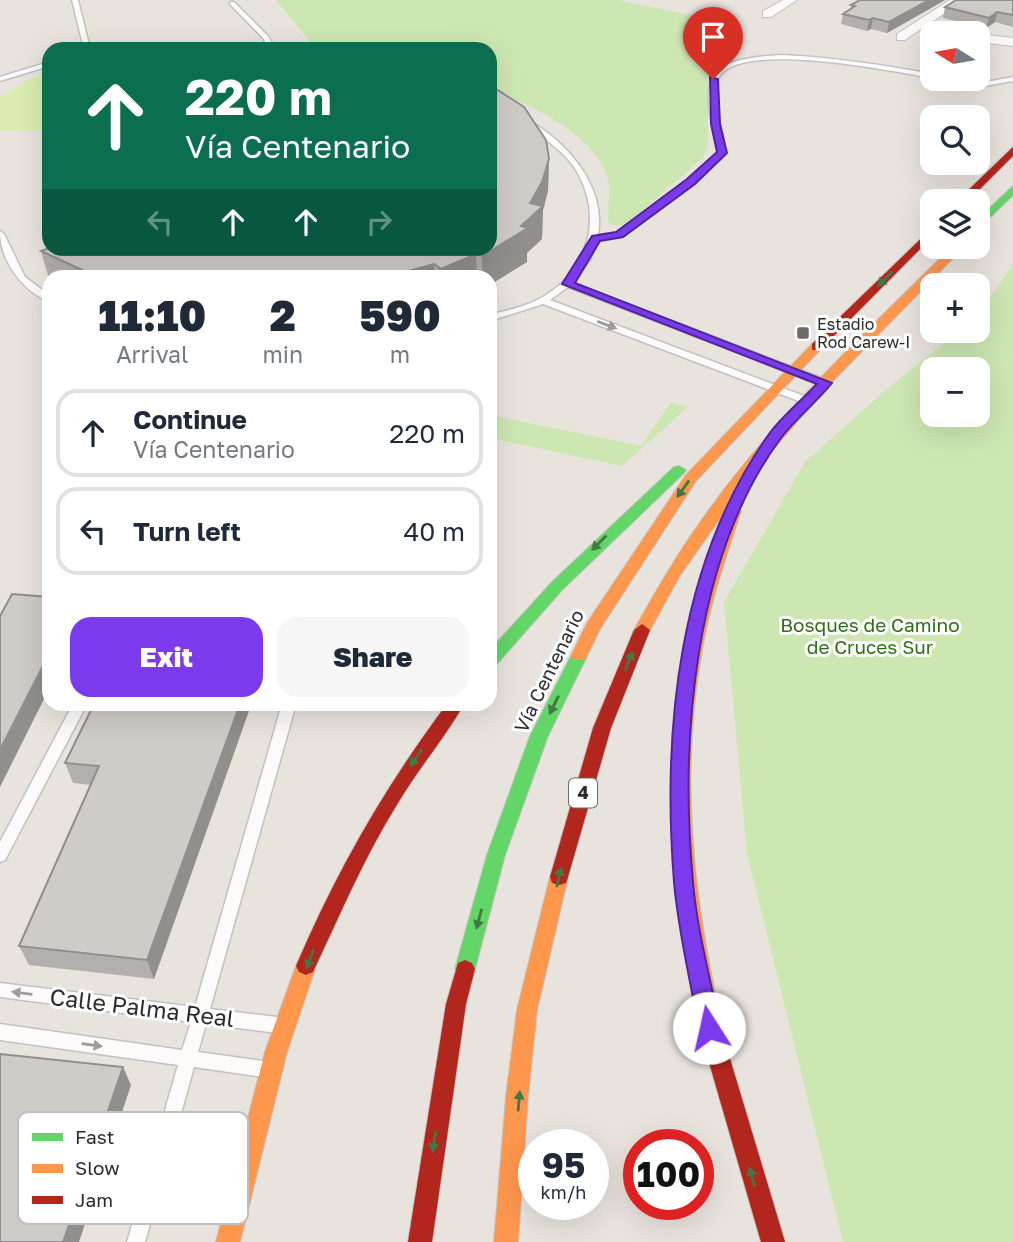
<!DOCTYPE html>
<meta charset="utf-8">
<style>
body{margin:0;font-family:"Golos Text",sans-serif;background:#f6f6f7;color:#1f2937;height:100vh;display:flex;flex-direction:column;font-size:26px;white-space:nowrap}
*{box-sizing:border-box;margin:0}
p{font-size:23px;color:#747a83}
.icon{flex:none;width:38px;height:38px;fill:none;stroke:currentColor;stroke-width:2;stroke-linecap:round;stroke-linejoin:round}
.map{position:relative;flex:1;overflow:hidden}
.details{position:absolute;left:42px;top:270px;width:455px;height:441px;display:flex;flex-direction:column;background:#fff;border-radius:21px;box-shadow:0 7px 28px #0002}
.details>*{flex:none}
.hud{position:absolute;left:42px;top:42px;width:455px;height:214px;border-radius:21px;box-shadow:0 7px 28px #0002;background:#0b6e4f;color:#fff;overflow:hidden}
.needle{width:46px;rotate:281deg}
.fabs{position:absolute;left:920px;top:21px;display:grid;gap:14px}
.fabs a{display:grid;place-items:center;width:70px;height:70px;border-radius:14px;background:#fff;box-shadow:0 7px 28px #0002;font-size:35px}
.speed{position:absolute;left:518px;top:1129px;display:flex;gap:14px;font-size:35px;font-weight:700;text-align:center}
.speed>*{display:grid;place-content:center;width:91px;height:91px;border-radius:50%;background:#fff;box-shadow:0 7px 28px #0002;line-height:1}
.speed small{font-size:18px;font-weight:400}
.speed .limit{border:10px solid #d22;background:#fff;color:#111}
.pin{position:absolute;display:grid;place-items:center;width:60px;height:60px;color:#fff;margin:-72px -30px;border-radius:50% 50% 50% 0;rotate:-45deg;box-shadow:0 0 7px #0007}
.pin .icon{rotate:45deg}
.me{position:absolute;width:77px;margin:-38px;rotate:350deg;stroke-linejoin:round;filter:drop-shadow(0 0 5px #0008)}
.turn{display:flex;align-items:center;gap:24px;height:147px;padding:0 28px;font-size:32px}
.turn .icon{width:91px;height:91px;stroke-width:2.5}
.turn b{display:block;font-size:49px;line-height:60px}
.lanes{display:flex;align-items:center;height:66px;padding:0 28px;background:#0003;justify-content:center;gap:35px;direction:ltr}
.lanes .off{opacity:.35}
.eta{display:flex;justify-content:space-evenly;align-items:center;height:119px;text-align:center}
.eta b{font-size:42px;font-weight:800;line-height:49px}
.primary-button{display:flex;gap:14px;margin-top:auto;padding:14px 28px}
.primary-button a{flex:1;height:80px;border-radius:21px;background:#7c3aed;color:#fff;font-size:28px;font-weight:800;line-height:80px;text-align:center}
.primary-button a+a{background:#f6f6f7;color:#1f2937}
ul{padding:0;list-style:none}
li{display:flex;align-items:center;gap:21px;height:88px;margin:0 14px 10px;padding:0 14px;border:4px solid #e0e1e3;border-radius:21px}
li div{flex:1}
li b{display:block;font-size:26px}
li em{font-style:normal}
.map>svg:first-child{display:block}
.green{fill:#cde7b3;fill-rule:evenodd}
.pitch{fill:#dbecb0}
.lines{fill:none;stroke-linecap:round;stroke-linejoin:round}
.lane-casing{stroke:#c2c0c0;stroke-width:3}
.street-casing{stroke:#c2c0c0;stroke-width:2}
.fast-casing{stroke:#c4c2c0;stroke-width:2}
.slow-casing{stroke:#c4c2c0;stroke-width:2}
.jam-casing{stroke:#c4c2c0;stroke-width:2}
.lane{fill:#fcfbfa;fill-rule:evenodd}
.street{fill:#fcfbfa;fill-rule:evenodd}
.fast{fill:#63d668;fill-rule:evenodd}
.slow{fill:#ff974d;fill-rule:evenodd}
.jam{fill:#b3261e;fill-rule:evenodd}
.wall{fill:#b2afac}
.shaded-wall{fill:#918f8c}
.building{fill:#cfccc8;stroke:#918f8c;stroke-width:2}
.oneway{fill:#447746}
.oneway2{fill:#9e9d9c}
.route{fill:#7c3aed;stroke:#51269a;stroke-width:2}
.poi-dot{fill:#6d6b69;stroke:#fff;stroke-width:2.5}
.labels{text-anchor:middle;stroke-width:6;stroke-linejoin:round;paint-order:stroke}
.far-poi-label{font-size:16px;fill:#2a2a2a;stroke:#fff;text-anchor:start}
.shield{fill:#fff;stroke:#6a6a6a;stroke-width:2}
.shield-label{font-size:18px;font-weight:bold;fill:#2a2a2a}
.park-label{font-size:19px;fill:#2c6e12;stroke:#fff}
.street-label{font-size:19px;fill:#2a2a2a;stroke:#fff}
.near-street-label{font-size:23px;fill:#2a2a2a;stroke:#fff}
.key{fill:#fff;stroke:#bfbfbf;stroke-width:2}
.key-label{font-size:19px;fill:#2a2a2a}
</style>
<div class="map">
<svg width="1013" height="1242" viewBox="0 0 1013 1242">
<rect width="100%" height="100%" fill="#e9e3de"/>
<!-- green -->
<g class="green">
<path d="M276 0H618L690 15 740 32 732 41 725 61 708 68V145L704 157 628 223 618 226 609 223C606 210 611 198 609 185 603 138 529 103 490 90V49H316Z"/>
<path d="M1013 264V1242H843L747 853 724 602 805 462 888 388 959 331H978V315ZM933 369H978V415H933Z"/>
<polygon points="671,402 688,407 622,466 490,438 490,415 641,446"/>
</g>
<!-- pitch -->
<polygon class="pitch" points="49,74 49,130 0,130 0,97 32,78"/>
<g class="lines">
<!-- lane casing -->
<g class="lane-casing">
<g id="lane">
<polygon points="72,0 78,0 90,49 84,49"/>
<polygon points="230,2 234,2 268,36 275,49 269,49 263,38 230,4"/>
<path d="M781 55C832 57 882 65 933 74V78C896 72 732 37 717 81 709 104 726 132 725 155L694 184 622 237 597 240 590 260 572 283 829 381V385H821L568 287 550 300 812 399V403H804L543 304 490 321V315C506 310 522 308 537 300 588 275 606 216 574 167 561 149 542 137 525 124V120C534 121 541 129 549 134 579 158 605 194 598 235L617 233 688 180 718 153C702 79 698 60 781 55Z"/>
<polygon points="49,62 49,66 0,81 0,77"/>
<polygon points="1013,77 1013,81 985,86 946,79 985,82"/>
<path d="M0 231 4 234 25 277 49 295V302C22 290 0 261 0 231Z"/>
<polygon points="73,704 87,704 5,860 0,862 0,842"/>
<polygon points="282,704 296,704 210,1009 277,1017 283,1020 285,1025 283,1030 277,1033 206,1024 198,1052 263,1061 269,1063 271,1069 269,1075 263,1077 194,1067 145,1242 127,1242 178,1065 0,1040 0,1024 182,1050 191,1022 0,997 0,983 195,1007"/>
</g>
</g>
<!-- street casing -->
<g class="street-casing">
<g id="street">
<polygon points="783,0 797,0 771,17 763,17 763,11"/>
<polygon points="950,0 964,0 929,24 959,33 921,29 905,40 897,40 897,34"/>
<polygon points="978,34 1013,38 1013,46 978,42"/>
</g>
</g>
<!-- fast casing -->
<g class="fast-casing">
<g id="fast">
<polygon points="1013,186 1013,195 978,229 978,219"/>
<polygon points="679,466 686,470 684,473 562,590 496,665 490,667 490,650 552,582 674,467"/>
<polygon points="579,650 585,652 587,656 548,736 505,855 475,969 472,975 465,978 458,975 455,969 487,855 530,736 571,656 573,652"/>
</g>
</g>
<!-- slow casing -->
<g class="slow-casing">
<g id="slow">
<path d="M952 247H964L831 383 749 477 679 577 648 634H636L634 630C655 593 676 556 701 521 772 420 864 333 952 247Z"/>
<polygon points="816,343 822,347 820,350 696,481 600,629 585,660 573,660 571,656 587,623 686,475 812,344"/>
<path d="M734 506 741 511C726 557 710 602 702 650 677 789 696 916 728 1052L724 1059 717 1062 710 1059 706 1052C677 916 659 787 686 649 695 602 711 556 727 511Z"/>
<polygon points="559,869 566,871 568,877 537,1010 528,1097 518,1242 494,1242 506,1097 517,1010 550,877 552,871"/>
<polygon points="306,957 313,960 316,966 287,1052 240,1242 216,1242 265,1052 296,966 299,960"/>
</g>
</g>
<!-- jam casing -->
<g class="jam-casing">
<g id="jam">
<polygon points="1013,147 1013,156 968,201 957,201"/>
<polygon points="933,227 933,236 820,350 812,350 812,344"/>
<polygon points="642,624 650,630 611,728 568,877 566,883 559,885 552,883 550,877 593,728 634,630"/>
<path d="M447 704H464C445 738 418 769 398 803 364 857 340 915 313 972L306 975 299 972 296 966C336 872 386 785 447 704Z"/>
<polygon points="465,960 472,963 475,969 466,1004 432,1242 408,1242 446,1004 458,963"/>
<polygon points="717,1042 724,1045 728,1052 785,1242 761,1242 706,1052 710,1045"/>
</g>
</g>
<!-- lane -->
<use href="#lane" class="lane"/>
<!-- street -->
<use href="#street" class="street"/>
<!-- fast -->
<use href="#fast" class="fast"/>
<!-- slow -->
<use href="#slow" class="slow"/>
<!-- jam -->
<use href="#jam" class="jam"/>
</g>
<!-- wall -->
<g class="wall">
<polygon points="860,0 945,0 887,33 871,29 867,31 841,24 843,14 851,9 851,5"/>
<polygon points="1013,0 1013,27 995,22 986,28 943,18 945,7"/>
<polygon points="549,159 548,191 543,210 542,239 527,253 527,262 490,276 49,276 49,279 41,251 490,248"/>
<polygon points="251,705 154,979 29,965 19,946 91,785 73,783 65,763"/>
</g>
<!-- shaded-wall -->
<g class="shaded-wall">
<polygon points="929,0 945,0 887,33 889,22"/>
<polygon points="997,12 995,22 986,28 989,18"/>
<polygon points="873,18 871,29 867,31 869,20"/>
<polygon points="549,159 548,191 543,210 542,239 527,253 527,262 490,285 490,276 482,276 482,256 521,226"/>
<polygon points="476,254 477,276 441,276 441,269"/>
<polygon points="434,264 434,276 390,276"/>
<polygon points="49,654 49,689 0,787 0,750"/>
<polygon points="240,704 251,704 251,705 154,979 147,960"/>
<polygon points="123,1067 131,1085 79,1242 63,1242"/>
</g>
<!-- building -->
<g class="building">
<polygon points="860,0 929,0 889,22 873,18 869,20 843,14 855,6 851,5"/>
<polygon points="956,0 1013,0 1013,15 997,12 989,18 945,7"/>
<polygon points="490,85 524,107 546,140 549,159 542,182 530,203 543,206 521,226 528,228 482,256 476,254 441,269 434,264 390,276 95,276 41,251 49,248 490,248"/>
<polygon points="12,594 49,597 49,654 0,750 0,616"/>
<polygon points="94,704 240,704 147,960 19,946 99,766 65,763"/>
<polygon points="0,1054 123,1067 63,1242 0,1242"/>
</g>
<!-- one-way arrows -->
<defs><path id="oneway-solid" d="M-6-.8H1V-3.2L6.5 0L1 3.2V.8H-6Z" transform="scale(1.75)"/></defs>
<g class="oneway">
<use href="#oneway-solid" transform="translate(885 279) rotate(135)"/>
<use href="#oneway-solid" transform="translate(683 489) rotate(125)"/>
<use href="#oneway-solid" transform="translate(599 543) rotate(135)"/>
<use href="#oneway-solid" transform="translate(629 661) rotate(-69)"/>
<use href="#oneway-solid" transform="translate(554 705) rotate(116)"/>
<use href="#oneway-solid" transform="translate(416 758) rotate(124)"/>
<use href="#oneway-solid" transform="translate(559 877) rotate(-77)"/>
<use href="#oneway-solid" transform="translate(479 919) rotate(105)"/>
<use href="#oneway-solid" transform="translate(310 959) rotate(111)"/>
<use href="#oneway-solid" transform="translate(519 1101) rotate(-85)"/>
<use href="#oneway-solid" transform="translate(434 1142) rotate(99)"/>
<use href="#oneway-solid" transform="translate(752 1177) rotate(-106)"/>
</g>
<g class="oneway2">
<use href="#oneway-solid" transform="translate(607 325) rotate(21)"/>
<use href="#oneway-solid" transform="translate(22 993) rotate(-173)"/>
<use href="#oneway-solid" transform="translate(92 1045) rotate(8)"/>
</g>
<!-- route -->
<path class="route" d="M710 77 718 79 720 124 727 153 695 184 623 237 600 241 575 283 832 383C816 403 796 418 781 438 693 557 680 740 693 882 697 931 711 980 720 1028L717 1035 709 1038 702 1035 699 1028C690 980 678 930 674 882 662 730 678 562 769 434 782 416 801 401 817 384L562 284 592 236 616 232 687 179 717 152 711 124Z"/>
<!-- markers -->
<rect class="poi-dot" x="796" y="326" width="14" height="14" rx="3.5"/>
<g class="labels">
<!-- far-poi labels -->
<g class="far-poi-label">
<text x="817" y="330">Estadio<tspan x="817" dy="18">Rod Carew-I</tspan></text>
</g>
<!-- shield labels -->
<rect class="shield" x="569" y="778.5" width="28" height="29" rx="5"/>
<g class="shield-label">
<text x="583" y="799">4</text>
</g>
<!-- park labels -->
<g class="park-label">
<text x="870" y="632">Bosques de Camino<tspan x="870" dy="22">de Cruces Sur</tspan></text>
</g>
<!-- street labels -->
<g class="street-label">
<text transform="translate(549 671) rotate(-64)" y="7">Vía Centenario</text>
</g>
<!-- near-street labels -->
<g class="near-street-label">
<text transform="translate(142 1008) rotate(7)" y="8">Calle Palma Real</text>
</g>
</g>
<!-- legend -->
<rect x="18" y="1112" width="230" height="112" rx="10" class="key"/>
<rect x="32" y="1133" width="31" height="8" fill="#63d668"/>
<rect x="32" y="1164" width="31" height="9" fill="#ff974d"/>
<rect x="32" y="1196" width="31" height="8" fill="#b3261e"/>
<g class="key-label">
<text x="75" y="1144">Fast</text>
<text x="75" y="1175">Slow</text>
<text x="75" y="1207">Jam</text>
</g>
</svg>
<div class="fabs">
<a><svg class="needle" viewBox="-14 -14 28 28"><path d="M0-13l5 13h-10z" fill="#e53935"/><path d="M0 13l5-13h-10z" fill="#747a83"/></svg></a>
<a><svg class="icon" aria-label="search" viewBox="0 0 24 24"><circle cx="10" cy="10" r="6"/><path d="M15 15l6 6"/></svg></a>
<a><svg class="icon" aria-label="layers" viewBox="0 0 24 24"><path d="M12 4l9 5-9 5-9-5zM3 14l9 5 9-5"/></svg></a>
<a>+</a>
<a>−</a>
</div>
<div class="speed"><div>95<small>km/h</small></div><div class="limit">100</div></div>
<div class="pin" style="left:713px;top:79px;background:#d93025"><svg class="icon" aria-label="arrive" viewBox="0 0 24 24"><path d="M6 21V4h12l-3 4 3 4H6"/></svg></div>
<svg class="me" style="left:709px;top:1028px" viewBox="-20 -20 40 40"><circle r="19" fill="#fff"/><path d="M0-13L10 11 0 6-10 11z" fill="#7c3aed"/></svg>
<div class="hud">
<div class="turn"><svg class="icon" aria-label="ahead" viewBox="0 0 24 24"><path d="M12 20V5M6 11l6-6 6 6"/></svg><div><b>220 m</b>Vía Centenario</div></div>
<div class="lanes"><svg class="icon off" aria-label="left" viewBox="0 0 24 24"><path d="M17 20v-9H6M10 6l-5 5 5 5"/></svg><svg class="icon" aria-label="ahead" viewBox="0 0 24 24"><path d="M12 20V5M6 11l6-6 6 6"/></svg><svg class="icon" aria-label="ahead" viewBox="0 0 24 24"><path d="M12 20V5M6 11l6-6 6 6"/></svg><svg class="icon off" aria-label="right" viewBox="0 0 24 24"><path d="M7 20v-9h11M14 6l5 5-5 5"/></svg></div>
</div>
<section class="details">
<div class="eta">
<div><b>11:10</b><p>Arrival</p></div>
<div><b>2</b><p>min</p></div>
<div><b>590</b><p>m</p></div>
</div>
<ul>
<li><svg class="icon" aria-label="ahead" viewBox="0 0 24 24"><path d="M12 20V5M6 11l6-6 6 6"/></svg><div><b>Continue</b><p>Vía Centenario</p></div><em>220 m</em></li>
<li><svg class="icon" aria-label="left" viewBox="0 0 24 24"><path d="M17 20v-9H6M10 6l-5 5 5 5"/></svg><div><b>Turn left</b></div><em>40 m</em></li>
</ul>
<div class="primary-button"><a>Exit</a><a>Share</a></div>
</section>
</div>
